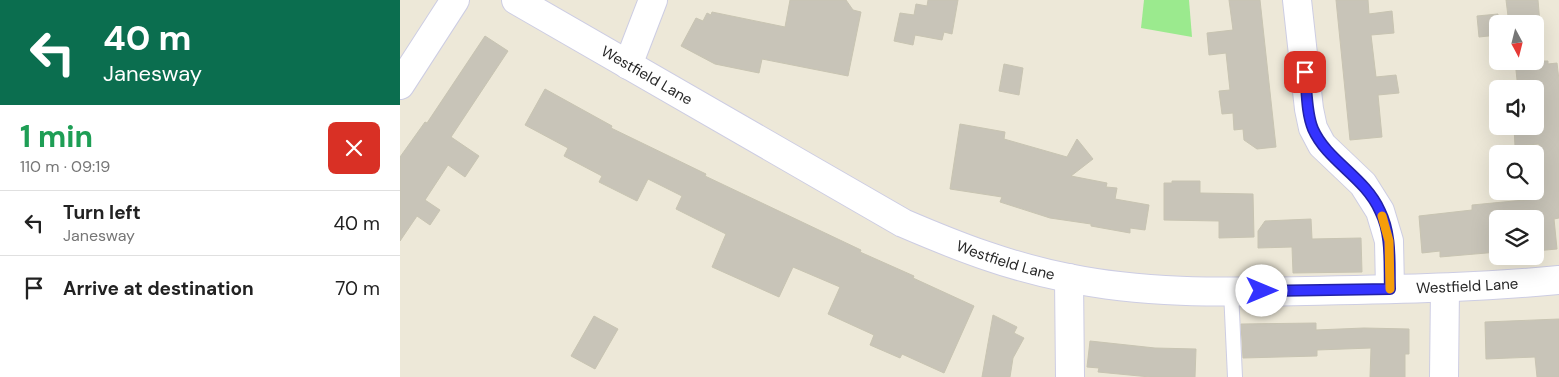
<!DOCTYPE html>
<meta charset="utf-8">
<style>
body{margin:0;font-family:"DM Sans",sans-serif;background:#f2f2f2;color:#222;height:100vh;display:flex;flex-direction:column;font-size:19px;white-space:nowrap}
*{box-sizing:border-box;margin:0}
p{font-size:16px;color:#767676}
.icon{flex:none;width:28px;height:28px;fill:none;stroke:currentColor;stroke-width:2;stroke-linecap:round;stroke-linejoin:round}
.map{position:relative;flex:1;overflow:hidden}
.side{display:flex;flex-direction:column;background:#fff;width:400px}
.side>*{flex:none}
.banner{background:#0b6e4f;color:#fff;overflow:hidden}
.needle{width:32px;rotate:173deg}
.fabs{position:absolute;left:1089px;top:15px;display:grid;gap:10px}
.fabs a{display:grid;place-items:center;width:55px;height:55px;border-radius:8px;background:#fff;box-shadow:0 5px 20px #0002;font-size:25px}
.pin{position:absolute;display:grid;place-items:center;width:42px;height:42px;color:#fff;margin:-21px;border-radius:10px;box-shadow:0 2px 8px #0006}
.me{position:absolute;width:55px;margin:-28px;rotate:90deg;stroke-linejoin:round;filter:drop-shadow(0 0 4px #0008)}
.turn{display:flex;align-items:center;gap:18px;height:105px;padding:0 20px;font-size:22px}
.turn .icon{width:65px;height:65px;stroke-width:2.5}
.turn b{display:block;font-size:35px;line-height:42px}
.round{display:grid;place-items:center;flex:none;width:52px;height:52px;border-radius:8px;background:#f2f2f2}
.head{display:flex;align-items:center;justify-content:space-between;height:85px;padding:0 20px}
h1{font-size:30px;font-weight:700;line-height:38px;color:#1e9e55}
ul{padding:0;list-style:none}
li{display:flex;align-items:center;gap:15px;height:65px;padding:0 20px;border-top:1px solid #e0e0e0}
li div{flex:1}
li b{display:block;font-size:19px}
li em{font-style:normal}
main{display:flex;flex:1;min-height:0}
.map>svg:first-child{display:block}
.green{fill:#9bea8e}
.building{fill:#c8c4b8;stroke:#c8c4b2}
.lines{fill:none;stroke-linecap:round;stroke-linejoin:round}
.service-casing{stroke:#cdcde3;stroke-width:16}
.minor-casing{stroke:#cdcde3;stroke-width:30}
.service{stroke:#fff;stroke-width:14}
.minor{stroke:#fff;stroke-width:28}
.route-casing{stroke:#2221a6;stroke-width:12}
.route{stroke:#3433ff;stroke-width:9}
.slow{stroke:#f59e0b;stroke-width:9}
.labels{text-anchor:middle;stroke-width:5;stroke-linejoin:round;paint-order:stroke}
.street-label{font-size:15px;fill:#282828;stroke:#fff}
</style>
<main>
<section class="side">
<div class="banner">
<div class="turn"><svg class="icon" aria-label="left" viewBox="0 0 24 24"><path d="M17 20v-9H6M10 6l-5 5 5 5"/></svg><div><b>40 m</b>Janesway</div></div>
</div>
<div class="head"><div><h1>1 min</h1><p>110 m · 09:19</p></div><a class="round" style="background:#d93025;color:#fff"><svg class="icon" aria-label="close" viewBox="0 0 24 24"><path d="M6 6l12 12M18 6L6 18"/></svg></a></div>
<ul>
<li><svg class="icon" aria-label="left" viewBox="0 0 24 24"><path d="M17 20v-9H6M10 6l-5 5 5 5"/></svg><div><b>Turn left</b><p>Janesway</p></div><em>40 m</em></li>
<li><svg class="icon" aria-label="arrive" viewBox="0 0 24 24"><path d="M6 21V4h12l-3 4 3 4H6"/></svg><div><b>Arrive at destination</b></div><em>70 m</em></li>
</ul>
</section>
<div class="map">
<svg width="1159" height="377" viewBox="0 0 1159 377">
<rect width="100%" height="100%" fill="#ede8d8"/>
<!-- green -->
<polygon class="green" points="744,0 789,0 792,37 741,28"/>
<!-- building -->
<g class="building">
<polygon points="390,0 446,0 453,10 461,12 448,76 362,59 359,73 315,64 281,46 296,18 303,21 307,13 311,15 312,12 385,27"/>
<polygon points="528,0 558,0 552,34 544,32 542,40 515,35 513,45 494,41 500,13 514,15 516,4 527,6"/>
<polygon points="829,0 860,0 876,147 857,149 844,140 843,129 834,130 833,113 822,114 819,91 830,90 826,53 809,55 807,33 833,30"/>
<polygon points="936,0 968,0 969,14 992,11 994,33 971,35 976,77 996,75 999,93 978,95 982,137 950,140"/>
<polygon points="1106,0 1138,0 1140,24 1109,24"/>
<polygon points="1098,14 1098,35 1079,37 1077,16"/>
<polygon points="85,36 108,51 51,137 79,156 65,177 48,165 25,200 40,210 30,225 17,216 0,241 0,157 25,122 27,123"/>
<polygon points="1115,61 1148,61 1148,64 1157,63 1159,80 1159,218 1154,219 1157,249 1135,251 1135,219 1098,219 1098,252 1040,257 1040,251 1022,253 1019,216 1072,210 1072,205 1135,199 1135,169 1140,168 1139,144 1115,146 1114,127 1135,126 1135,89 1118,89"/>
<polygon points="604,64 623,68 619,95 599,91"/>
<polygon points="145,89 212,126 211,128 306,174 305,176 461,250 460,252 514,276 513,278 574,306 544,373 502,354 500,358 470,345 474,335 428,314 440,287 393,267 379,297 312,267 326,234 276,209 282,196 248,179 237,201 199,182 202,176 164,156 168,148 125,125"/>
<polygon points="560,124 605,132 604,139 667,157 677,139 693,159 671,176 707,183 706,187 717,188 715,199 749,205 745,230 730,228 730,233 691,226 691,224 650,218 600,202 602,197 550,189"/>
<polygon points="772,181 800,181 800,193 853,194 854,237 819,238 819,221 764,220 764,183 772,183"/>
<polygon points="911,219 912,239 961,238 962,272 893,273 892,247 858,248 858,231 865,221"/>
<polygon points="593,315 617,327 614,333 624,338 613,358 610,377 582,377"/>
<polygon points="194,316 218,329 195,369 171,356"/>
<polygon points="1159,319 1159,377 1137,377 1135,357 1086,359 1085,322"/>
<polygon points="916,323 916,330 964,328 1009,329 1009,354 1005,354 1005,377 970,377 971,348 917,350 917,356 843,358 841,324"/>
<polygon points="690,341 755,348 796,349 795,377 750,377 698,372 699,368 687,367"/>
</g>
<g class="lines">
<!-- service casing -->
<g class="service-casing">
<polyline id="service" points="831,291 835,377"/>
</g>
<!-- minor casing -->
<g class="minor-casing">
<g id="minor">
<path id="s1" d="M116 0 503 223C559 247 608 266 668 278 746 294 827 292 906 291 990 289 1075 288 1159 280"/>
<polyline points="897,0 909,109 913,128 922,145 963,184 980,211 989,241 990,289"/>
<polyline points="228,65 253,0"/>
<polyline points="0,85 55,0"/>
<polyline points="669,278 670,377"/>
<polyline points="1044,377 1045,288"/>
</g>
</g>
<!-- service -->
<use href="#service" class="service"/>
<!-- minor -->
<use href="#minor" class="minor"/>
</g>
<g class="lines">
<!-- route casing -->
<g class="route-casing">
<path id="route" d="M862 291 990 289C989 263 992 235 980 211 965 177 927 161 913 129 906 112 907 90 905 72"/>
</g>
<!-- route -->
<use href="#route" class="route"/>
<!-- slow -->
<polyline class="slow" points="982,216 989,241 990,289"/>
</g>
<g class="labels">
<!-- street labels -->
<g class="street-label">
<text dy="5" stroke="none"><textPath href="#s1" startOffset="151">Westfield Lane</textPath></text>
<text dy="5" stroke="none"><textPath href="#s1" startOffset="556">Westfield Lane</textPath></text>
<text dy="5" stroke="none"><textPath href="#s1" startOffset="1021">Westfield Lane</textPath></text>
</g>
</g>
</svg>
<div class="fabs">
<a><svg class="needle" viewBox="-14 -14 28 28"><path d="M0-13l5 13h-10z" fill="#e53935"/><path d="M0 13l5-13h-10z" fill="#767676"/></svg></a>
<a><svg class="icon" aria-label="sound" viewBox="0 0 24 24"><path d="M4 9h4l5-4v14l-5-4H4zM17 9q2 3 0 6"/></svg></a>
<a><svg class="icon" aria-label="search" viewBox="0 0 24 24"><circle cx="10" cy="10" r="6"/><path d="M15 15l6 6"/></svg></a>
<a><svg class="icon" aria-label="layers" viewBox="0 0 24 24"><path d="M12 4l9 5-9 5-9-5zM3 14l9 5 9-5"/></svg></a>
</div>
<div class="pin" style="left:905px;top:72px;background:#d93025"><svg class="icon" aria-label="arrive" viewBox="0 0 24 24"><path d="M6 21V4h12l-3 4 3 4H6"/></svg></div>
<svg class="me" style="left:862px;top:291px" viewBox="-20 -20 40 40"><circle r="19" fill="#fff"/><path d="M0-13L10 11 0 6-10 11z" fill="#3433ff"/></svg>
</div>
</main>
